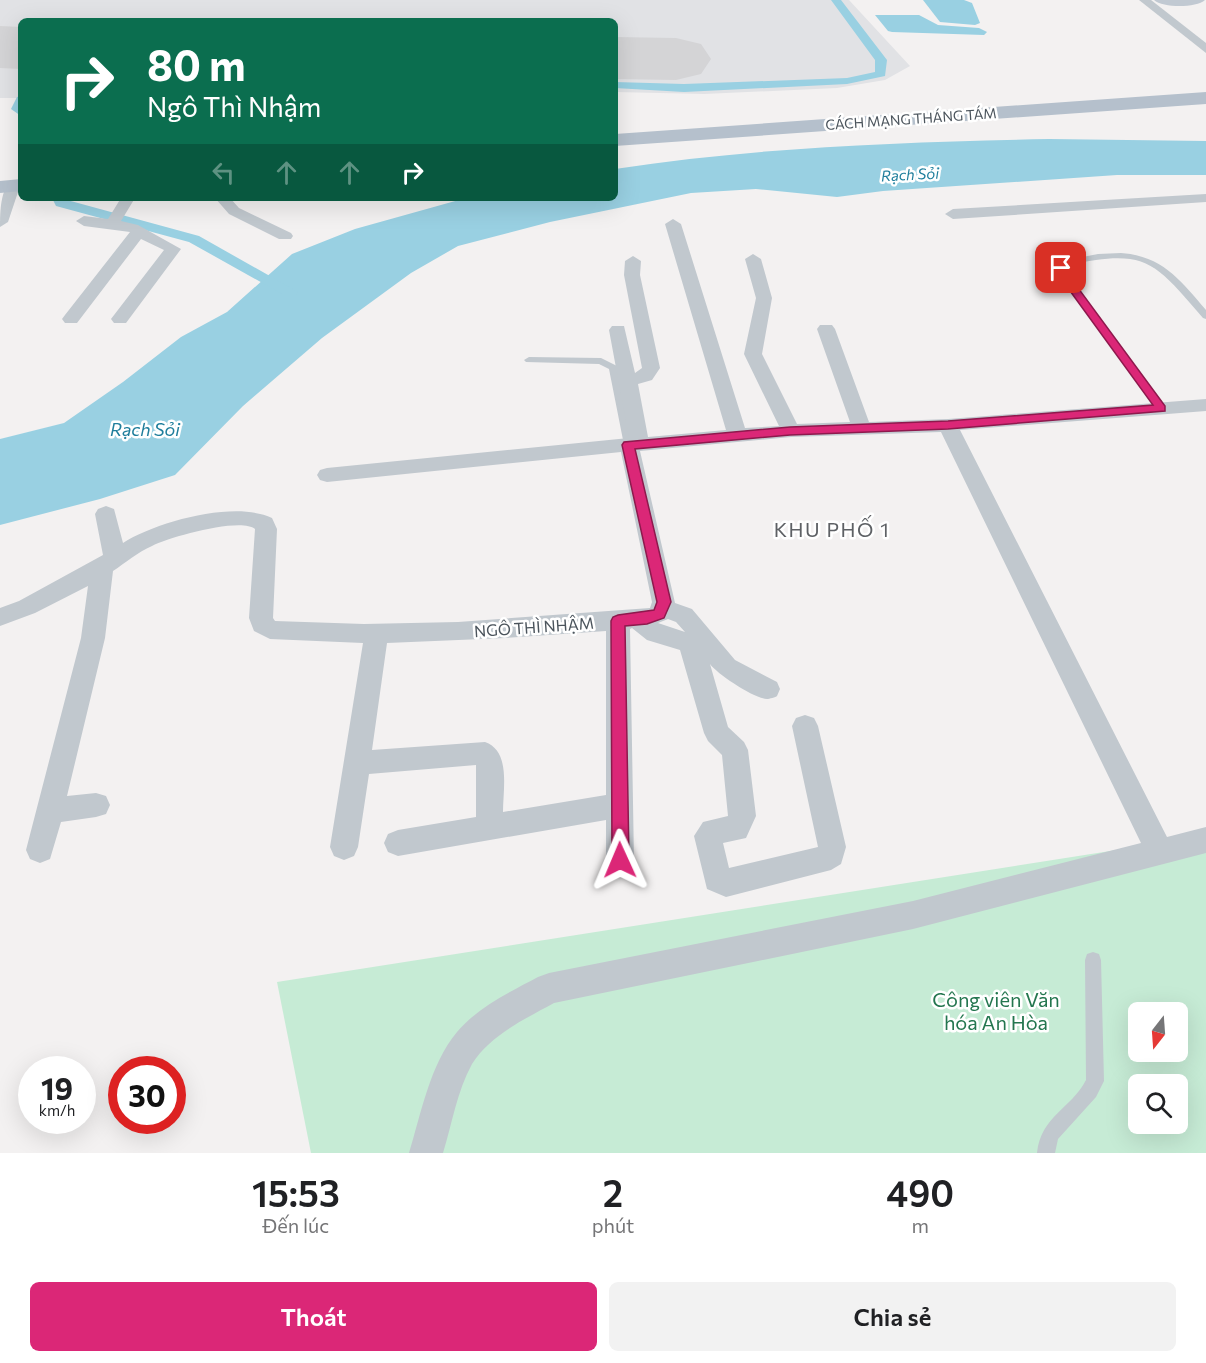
<!DOCTYPE html>
<html lang="vi">
<meta charset="utf-8">
<style>
body{margin:0;font-family:Commissioner,sans-serif;background:#f2f2f2;color:#202124;height:100vh;display:flex;flex-direction:column;font-size:22px;white-space:nowrap}
*{box-sizing:border-box;margin:0}
p{font-size:20px;color:#757577}
.icon{flex:none;width:33px;height:33px;fill:none;stroke:currentColor;stroke-width:2;stroke-linecap:round;stroke-linejoin:round}
.map{position:relative;height:1153px;overflow:hidden}
.details{display:flex;flex-direction:column;background:#fff;flex:1}
.details>*{flex:none}
.guide{position:absolute;left:18px;top:18px;width:600px;height:183px;border-radius:9px;box-shadow:0 6px 24px #0002;background:#0b6e4f;color:#fff;overflow:hidden}
.needle{width:39px;rotate:197deg}
.buttons{position:absolute;left:1128px;top:1002px;display:grid;gap:12px}
.buttons a{display:grid;place-items:center;width:60px;height:60px;border-radius:9px;background:#fff;box-shadow:0 6px 24px #0002;font-size:30px}
.speed{position:absolute;left:18px;top:1056px;display:flex;gap:12px;font-size:30px;font-weight:700;text-align:center}
.speed>*{display:grid;place-content:center;width:78px;height:78px;border-radius:50%;background:#fff;box-shadow:0 6px 24px #0002;line-height:1}
.speed small{font-size:15px;font-weight:400}
.speed .limit{border:9px solid #d22;background:#fff;color:#111}
.pin{position:absolute;display:grid;place-items:center;width:51px;height:51px;color:#fff;margin:-26px;border-radius:12px;box-shadow:0 3px 9px #0006}
.me{position:absolute;width:66px;margin:-33px;rotate:359deg;stroke-linejoin:round;filter:drop-shadow(0 0 4px #0008)}
.turn{display:flex;align-items:center;gap:21px;height:126px;padding:0 30px;font-size:27px}
.turn .icon{width:78px;height:78px;stroke-width:2.5}
.turn b{display:block;font-size:42px;line-height:51px}
.lanes{display:flex;align-items:center;height:57px;padding:0 30px;background:#0003;justify-content:center;gap:30px;direction:ltr}
.lanes .off{opacity:.35}
.eta{display:flex;justify-content:space-evenly;align-items:center;height:102px;text-align:center}
.eta b{font-size:36px;font-weight:600;line-height:42px}
.action{display:flex;gap:12px;margin-top:auto;padding:12px 30px}
.action a{flex:1;height:69px;border-radius:9px;background:#db2777;color:#fff;font-size:24px;font-weight:600;line-height:69px;text-align:center}
.action a+a{background:#f2f2f2;color:#202124}
.map>svg:first-child{display:block}
.airport{fill:#e1e2e5}
.green{fill:#c6ebd5;fill-rule:evenodd}
.water{fill:#99d0e2}
.lines{fill:none;stroke-linecap:round;stroke-linejoin:round}
.canal{fill:#99d0e2;fill-rule:evenodd}
.runway{fill:#d4d4d6;fill-rule:evenodd}
.lane{fill:#c1c8ce;fill-rule:evenodd}
.street{fill:#c1c8ce;fill-rule:evenodd}
.secondary{fill:#c1c9d2;fill-rule:evenodd}
.primary{fill:#b5c0cc;fill-rule:evenodd}
.route{fill:#db2777;stroke:#8e194d;stroke-width:1.5}
.labels{text-anchor:middle;stroke-width:5;stroke-linejoin:round;paint-order:stroke}
.far-street-label{font-size:14px;fill:#4b545c;stroke:#fff}
.far-water-label{font-size:15px;font-style:italic;fill:#1f7e9c;stroke:#fff}
.street-label{font-size:16px;fill:#4b545c;stroke:#fff}
.water-label{font-size:18px;font-style:italic;fill:#1f7e9c;stroke:#fff}
.quarter-label{font-size:20px;letter-spacing:1.5px;fill:#5e6165;stroke:#fff}
.near-park-label{font-size:20px;fill:#24764f;stroke:#fff}
</style>
<div class="map">
<svg width="1206" height="1153" viewBox="0 0 1206 1153">
<rect width="100%" height="100%" fill="#f3f1f1"/>
<!-- airport -->
<polygon class="airport" points="0,0 849,0 910,66 885,80 837,88 704,94 615,92 615,21 21,21 21,98 0,98"/>
<!-- green -->
<path class="green" d="M1206 836V1153H311L277 982ZM1138 1012H1178V1052H1138ZM1138 1084H1178V1124H1138Z"/>
<!-- water -->
<g class="water">
<polygon points="923,0 964,0 972,3 980,23 975,25 940,22"/>
<polygon points="875,15 919,15 938,25 979,28 987,32 984,35 892,32 888,31"/>
<path d="M1049 139 1206 141V175H1117L883 191 837 197 756 189 691 193 550 222 458 246 411 273 322 338 243 406 175 475 100 499 0 525V439L64 423 123 382 181 337 227 312 292 254 355 229 466 198H615V169C759 147 903 142 1049 139Z"/>
</g>
<g class="lines">
<!-- canal -->
<g class="canal">
<polygon points="831,0 841,0 887,60 885,76 847,84 684,92 615,88 615,82 684,84 847,78 875,72 875,60"/>
<polygon points="21,96 21,116 11,109 17,97"/>
<polygon points="52,198 66,198 67,200 199,236 298,292 296,295 284,295 189,242 56,206"/>
</g>
<!-- runway -->
<g class="runway">
<polygon points="0,26 21,27 21,69 0,68"/>
<polygon points="615,37 676,38 701,44 711,59 701,74 676,80 615,79"/>
</g>
<!-- lane -->
<g class="lane">
<path d="M1121 253C1163 256 1181 281 1206 310V319L1203 318C1153 260 1146 249 1068 265L1065 268 1066 273 1165 406 1166 408 1161 411 1157 410 1058 273 1057 268 1062 261 1098 254Z"/>
<polygon points="529,357 601,358 617,366 634,445 633,447 625,447 624,445 609,369 599,364 526,362 524,360"/>
<path d="M1093 952 1099 954 1101 960 1104 1081 1096 1097 1058 1139 1055 1153H1037C1041 1116 1071 1109 1086 1080L1085 960 1087 954Z"/>
</g>
<!-- street -->
<g class="street">
<polygon points="1139,0 1151,0 1206,43 1206,53"/>
<path d="M13 182 20 186 8 222 0 227C0 214 0 186 13 182Z"/>
<polygon points="1206,194 1206,202 953,219 945,214 953,209"/>
<polygon points="121,198 135,198 121,221 138,225 181,249 126,323 114,323 111,319 164,250 141,239 77,323 65,323 62,319 65,315 130,232 84,226 76,221 84,216 108,219"/>
<polygon points="215,198 230,198 239,208 291,233 293,236 291,239 279,239 229,214"/>
<path d="M673 219 681 224 745 428 779 426 744 354 756 298 745 259 753 254 761 259 772 298 762 354 797 424 850 422 817 329 820 325H832L835 329 869 422 948 419 1206 399V411L960 430 1167 837 1206 827V853L913 929 554 1003C525 1019 490 1035 472 1064 457 1091 452 1124 443 1153H409C421 1114 430 1064 457 1032 478 1007 510 992 538 977L549 973 913 901 1141 843 941 432 791 437 640 451 675 603 692 609 735 660 777 682 780 689 777 696C776 697 769 699 767 699 755 699 717 674 710 664L728 727 744 742 748 750 756 816 746 838 723 843 729 868 818 847 792 726 796 718 805 715 814 718 818 726 846 847 841 864 831 870 726 897 707 889 694 836 703 822 728 816 722 755 708 741 704 733 680 650 647 640 632 628 630 629 634 860 630 869 620 873 610 869 606 860V820L398 856 388 852 384 843 388 834 398 830 476 817V765L369 774 358 847 354 856 344 860 334 856 330 847 363 643 270 639 254 631 249 618 255 529C241 517 169 537 152 546 138 552 125 563 113 571L105 638 67 796 96 793 106 796 110 805 106 814 96 817 61 822 50 859 40 863 30 859 26 850 81 638 88 586 35 613 0 626V608L19 601 103 555 95 514 98 509 106 506 114 509 123 543C156 522 235 500 272 518L277 529 273 618 275 621 364 624 458 622 650 608 652 602 621 452 327 482 320 480 317 475 320 470 327 468 629 438 609 330 612 326H624L635 373 642 368 624 275 625 261 633 256 641 261 640 275 660 368 652 380 638 384 648 437 726 430 665 224ZM668 619 676 622 685 632 658 623ZM606 631V795L503 812C503 789 511 751 485 742L372 750 387 643 506 638Z"/>
</g>
<!-- secondary -->
<path class="secondary" d="M1154 0H1205C1196 8 1163 8 1154 0Z"/>
<!-- primary -->
<g class="primary">
<polygon points="1206,92 1206,104 615,146 615,134"/>
<polygon points="21,179 21,191 0,193 0,181"/>
</g>
</g>
<!-- route -->
<polygon class="route" points="1058,266 1065,266 1067,273 1165,406 1165,411 948,429 790,435 635,449 671,602 664,618 647,624 625,626 629,860 626,866 620,868 614,866 612,860 611,621 613,617 618,615 654,610 657,602 622,445 624,442 790,427 948,421 1153,405 1057,273"/>
<g class="labels">
<!-- far-street labels -->
<g class="far-street-label">
<text transform="translate(911 119) rotate(-4)" y="5">CÁCH MẠNG THÁNG TÁM</text>
</g>
<!-- far-water labels -->
<g class="far-water-label">
<text transform="translate(910 175) rotate(-3)" y="5">Rạch Sỏi</text>
</g>
<!-- street labels -->
<g class="street-label">
<text transform="translate(534 627) rotate(-4)" y="6">NGÔ THÌ NHẬM</text>
</g>
<!-- water labels -->
<g class="water-label">
<text x="145" y="436">Rạch Sỏi</text>
</g>
<!-- quarter labels -->
<g class="quarter-label">
<text x="832" y="537">KHU PHỐ 1</text>
</g>
<!-- near-park labels -->
<g class="near-park-label">
<text x="996" y="1007">Công viên Văn<tspan x="996" dy="23">hóa An Hòa</tspan></text>
</g>
</g>
</svg>
<div class="buttons">
<a><svg class="needle" viewBox="-14 -14 28 28"><path d="M0-13l5 13h-10z" fill="#e53935"/><path d="M0 13l5-13h-10z" fill="#757577"/></svg></a>
<a><svg class="icon" aria-label="search" viewBox="0 0 24 24"><circle cx="10" cy="10" r="6"/><path d="M15 15l6 6"/></svg></a>
</div>
<div class="speed"><div>19<small>km/h</small></div><div class="limit">30</div></div>
<div class="pin" style="left:1061px;top:268px;background:#d93025"><svg class="icon" aria-label="arrive" viewBox="0 0 24 24"><path d="M6 21V4h12l-3 4 3 4H6"/></svg></div>
<svg class="me" style="left:620px;top:860px" viewBox="-20 -20 40 40"><path d="M0-17L14 15 0 8-14 15z" fill="#db2777" stroke="#fff" stroke-width="4"/></svg>
<div class="guide">
<div class="turn"><svg class="icon" aria-label="right" viewBox="0 0 24 24"><path d="M7 20v-9h11M14 6l5 5-5 5"/></svg><div><b>80 m</b>Ngô Thì Nhậm</div></div>
<div class="lanes"><svg class="icon off" aria-label="left" viewBox="0 0 24 24"><path d="M17 20v-9H6M10 6l-5 5 5 5"/></svg><svg class="icon off" aria-label="ahead" viewBox="0 0 24 24"><path d="M12 20V5M6 11l6-6 6 6"/></svg><svg class="icon off" aria-label="ahead" viewBox="0 0 24 24"><path d="M12 20V5M6 11l6-6 6 6"/></svg><svg class="icon" aria-label="right" viewBox="0 0 24 24"><path d="M7 20v-9h11M14 6l5 5-5 5"/></svg></div>
</div>
</div>
<section class="details">
<div class="eta">
<div><b>15:53</b><p>Đến lúc</p></div>
<div><b>2</b><p>phút</p></div>
<div><b>490</b><p>m</p></div>
</div>
<div class="action"><a>Thoát</a><a>Chia sẻ</a></div>
</section>
